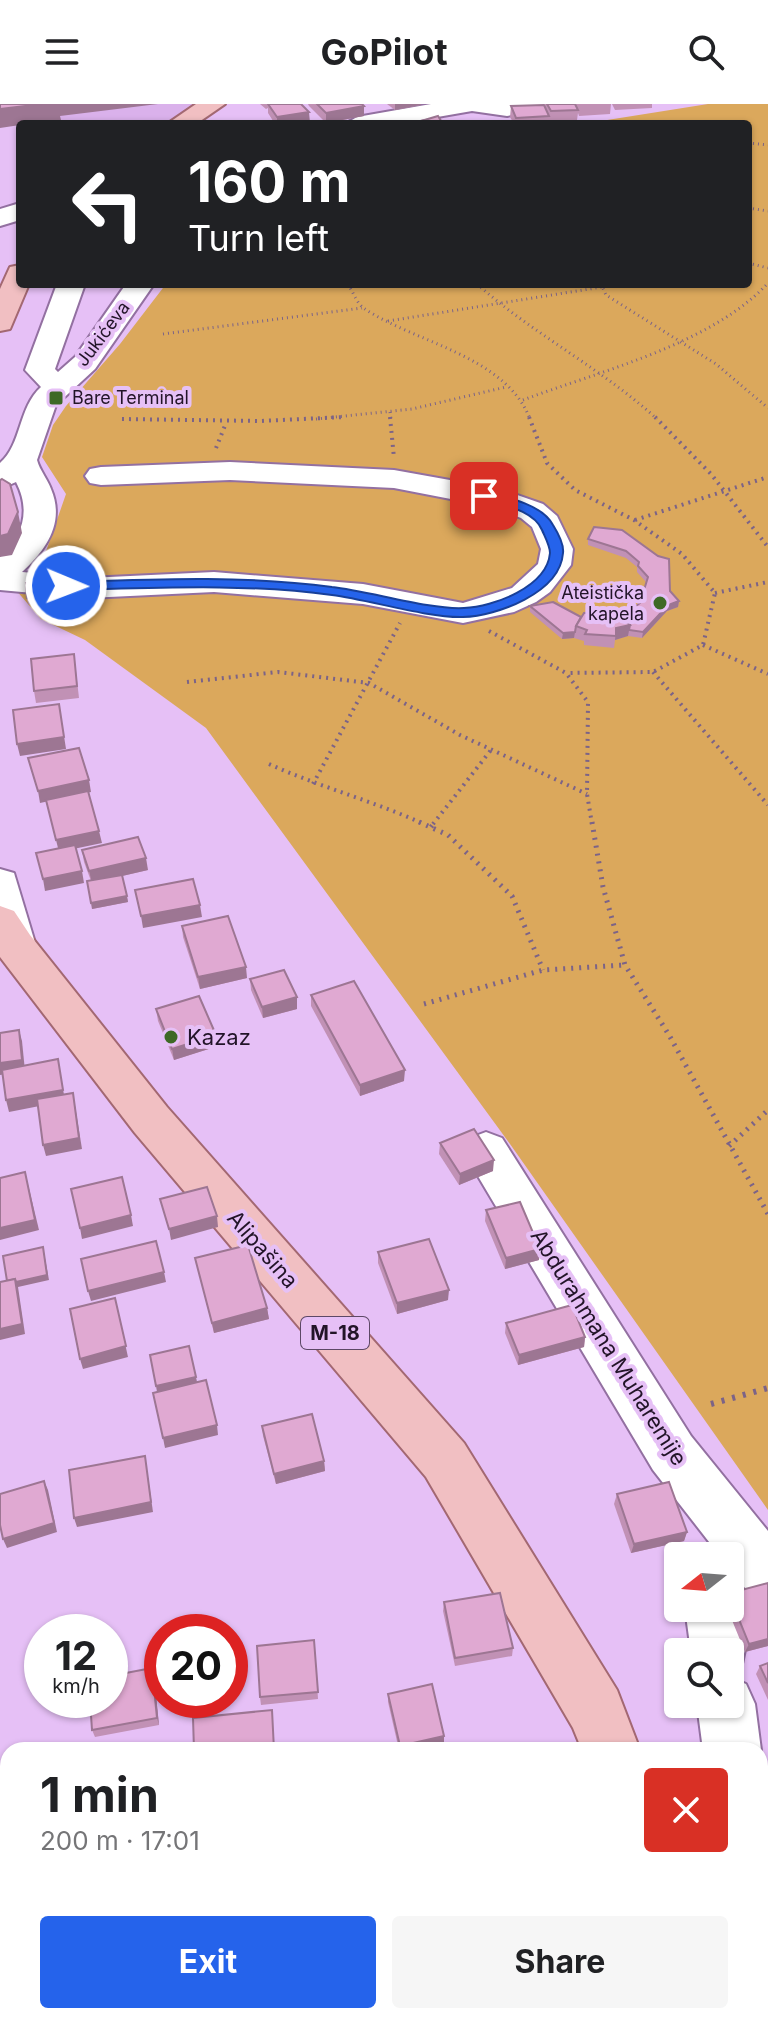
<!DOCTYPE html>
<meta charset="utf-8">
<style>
body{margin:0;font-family:Inter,sans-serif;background:#f6f6f6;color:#202124;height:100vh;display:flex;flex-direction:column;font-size:30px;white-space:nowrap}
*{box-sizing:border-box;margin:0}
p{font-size:26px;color:#757577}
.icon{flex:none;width:44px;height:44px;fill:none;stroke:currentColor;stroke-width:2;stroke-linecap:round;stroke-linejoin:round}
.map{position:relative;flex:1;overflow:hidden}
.sheet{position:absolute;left:0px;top:1638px;width:768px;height:282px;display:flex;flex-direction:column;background:#fff;border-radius:24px 24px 0 0;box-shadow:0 2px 6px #0004}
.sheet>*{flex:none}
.banner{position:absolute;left:16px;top:16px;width:736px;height:168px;border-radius:8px;box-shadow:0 2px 6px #0004;background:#202124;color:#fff;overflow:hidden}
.needle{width:52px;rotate:253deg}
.tools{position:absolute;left:664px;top:1438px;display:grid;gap:16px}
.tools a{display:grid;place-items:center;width:80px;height:80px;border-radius:8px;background:#fff;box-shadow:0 2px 6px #0004;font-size:40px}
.speed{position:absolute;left:24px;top:1510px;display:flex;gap:16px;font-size:40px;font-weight:700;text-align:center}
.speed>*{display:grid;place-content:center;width:104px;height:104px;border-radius:50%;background:#fff;box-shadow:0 2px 6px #0004;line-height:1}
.speed small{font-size:20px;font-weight:400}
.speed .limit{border:12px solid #d22;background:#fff;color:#111}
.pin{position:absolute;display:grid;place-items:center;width:68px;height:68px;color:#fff;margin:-34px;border-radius:16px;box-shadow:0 4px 12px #0006}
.me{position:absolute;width:88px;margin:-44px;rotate:91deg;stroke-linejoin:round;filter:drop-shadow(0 0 6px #0008)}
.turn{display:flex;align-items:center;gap:28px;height:168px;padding:0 40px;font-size:36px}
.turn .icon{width:104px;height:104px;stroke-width:2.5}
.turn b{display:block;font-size:56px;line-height:68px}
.round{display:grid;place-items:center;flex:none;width:84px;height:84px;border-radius:8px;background:#f6f6f6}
.summary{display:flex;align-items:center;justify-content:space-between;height:136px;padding:0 40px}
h1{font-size:48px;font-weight:700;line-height:60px}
.button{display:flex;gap:16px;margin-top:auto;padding:16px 40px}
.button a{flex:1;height:92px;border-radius:8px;background:#2563eb;color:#fff;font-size:32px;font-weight:700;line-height:92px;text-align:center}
.button a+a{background:#f6f6f6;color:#202124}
header{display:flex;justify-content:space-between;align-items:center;height:104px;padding:0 40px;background:#fff;font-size:36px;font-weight:700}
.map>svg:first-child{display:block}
.built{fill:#dab1eb}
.green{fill:#dba85c}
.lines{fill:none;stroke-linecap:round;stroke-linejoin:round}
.minor-casing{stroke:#9370a1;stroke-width:4}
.major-casing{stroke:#a36872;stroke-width:4}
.path-far3{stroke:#7c6387;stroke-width:3;stroke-dasharray:1 4;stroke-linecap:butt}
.path-far2{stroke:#7c6387;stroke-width:4;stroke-dasharray:2 5;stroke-linecap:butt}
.path-far1{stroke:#7c6387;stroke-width:5;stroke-dasharray:2 6;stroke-linecap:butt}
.path{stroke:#7c6387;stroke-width:6;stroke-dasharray:3 8;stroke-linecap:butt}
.minor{fill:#fff;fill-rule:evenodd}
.major{fill:#f1bfc2;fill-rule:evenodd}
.wall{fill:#c191b5}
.shaded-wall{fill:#9d7693}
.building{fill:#e0a9d2;stroke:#9d7693;stroke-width:2}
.route{fill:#2563eb;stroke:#184099;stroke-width:2}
.poi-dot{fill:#3e6926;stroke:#e6c0f6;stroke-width:3}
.labels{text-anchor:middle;stroke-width:8;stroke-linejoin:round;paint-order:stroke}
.far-street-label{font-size:18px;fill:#221428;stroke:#e6c0f6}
.far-poi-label{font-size:18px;fill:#221428;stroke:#e6c0f6;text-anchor:start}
.shield{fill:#e6c0f6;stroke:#5d4866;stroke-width:2}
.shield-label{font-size:20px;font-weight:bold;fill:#221428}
.poi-label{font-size:22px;fill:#221428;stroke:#e6c0f6;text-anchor:start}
.street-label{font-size:22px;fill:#221428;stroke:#e6c0f6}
</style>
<header><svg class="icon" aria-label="menu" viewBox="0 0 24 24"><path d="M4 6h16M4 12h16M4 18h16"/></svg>GoPilot<svg class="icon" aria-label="search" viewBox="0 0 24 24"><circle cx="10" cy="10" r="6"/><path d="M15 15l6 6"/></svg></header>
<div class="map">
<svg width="768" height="1919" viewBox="0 0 768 1919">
<rect width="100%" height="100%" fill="#e6c0f6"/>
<!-- built -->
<polygon class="built" points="54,0 207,0 172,20 62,20"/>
<!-- green -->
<polygon class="green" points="708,0 768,0 768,1406 510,1040 206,624 85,536 41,515 15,485 33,475 44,453 66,390 42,353 53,321 66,302 120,240 166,180 748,180 748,20 582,20"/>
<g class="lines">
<!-- minor casing -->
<g class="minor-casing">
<g id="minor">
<polygon points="431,0 552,0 548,5 507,12 472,7 397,20 345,20 357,13"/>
<polygon points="20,99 20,116 0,122 0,105"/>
<path d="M57 180H85L55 265 58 268 75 253 126 180H154L95 265 56 301 37 356C40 367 47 374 51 385 65 418 47 445 22 468L88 474 214 468 363 480 463 499 512 484 538 460 541 445 532 423 521 414 492 403 394 384 230 376 101 381 90 379 85 372 90 365 101 363 230 358 394 366 500 385 543 400 557 412 573 445 571 461 550 488 536 498 514 508 463 519 363 500 214 488 88 494 0 486V453C23 432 31 407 16 378L0 385V359C22 340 18 304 41 283L25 266Z"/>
<polygon points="0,765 14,769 36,842 30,853 15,857 0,852"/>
<path d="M486 1028 502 1034 691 1332 768 1427V1497C748 1489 730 1476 730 1452H720L653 1366 463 1047 470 1034Z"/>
<path d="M730 1483C749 1504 749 1544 739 1568L730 1572V1548H691L685 1504H730Z"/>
<polygon points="730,1573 746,1580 755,1600 761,1646 760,1649 760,1646 703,1646 697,1600 730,1600"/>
<polygon points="8,1774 8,1836 0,1837 0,1775"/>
<polygon points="760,1851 768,1854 768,1919 731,1919 730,1912 760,1912"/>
</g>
</g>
<!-- major casing -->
<g class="major-casing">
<g id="major">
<polygon points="196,0 225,0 196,20 167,20"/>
<polygon points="20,161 20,180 29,180 10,225 0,227 0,185 10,163"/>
<polygon points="0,802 14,807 30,831 167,1003 464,1339 617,1586 640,1646 582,1646 573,1624 426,1373 135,1029 0,853"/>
<polygon points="678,1912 742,1912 744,1919 680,1919"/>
</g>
</g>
<!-- path-far3 -->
<g class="path-far3">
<polyline points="748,39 768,41"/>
<polyline points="748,104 768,107"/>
<polyline points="748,159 768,164"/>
<path d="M348 180C353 188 357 200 365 205 416 239 506 252 530 315"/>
<path d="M477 180C533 230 601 264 657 315"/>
<polyline points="601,180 606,191 716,260 768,304"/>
<polyline points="388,217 602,183"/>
<polyline points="163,230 362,204"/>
<path d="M523 296C600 267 712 240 768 179"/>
<polyline points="390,308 391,315"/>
<polyline points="316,315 412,305 506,283"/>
</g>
<!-- path-far2 -->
<g class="path-far2">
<polyline points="390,313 394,354"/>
<polyline points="529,313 547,359 575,386 634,416 682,450 715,489 703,541 653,568 566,569"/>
<polyline points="655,313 711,370 768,443"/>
<polyline points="122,315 260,317 344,313"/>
<polyline points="216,344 226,319"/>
<polyline points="635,416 768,373"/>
<polyline points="715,489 768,478"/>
<polyline points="489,527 566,569 588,598 587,690 592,720"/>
<polyline points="703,541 768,570"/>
<polyline points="653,568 768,701"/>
<polyline points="187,578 278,568 369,579 460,631 587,690"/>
<path d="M269 660C320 683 373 697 424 720"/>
<polyline points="313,680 400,519"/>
<polyline points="433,720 491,646"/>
</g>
<!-- path-far1 -->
<g class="path-far1">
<polyline points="419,718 448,731 512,792 543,866"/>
<polyline points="592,718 603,783 625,861 669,931 768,1110"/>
<polyline points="431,723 435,718"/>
<polyline points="424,900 543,866 625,861"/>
<polyline points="729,1042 768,1006"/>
</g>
<!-- path -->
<polyline class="path" points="711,1300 768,1284"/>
<!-- minor -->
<use href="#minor" class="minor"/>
<!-- major -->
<use href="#major" class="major"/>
</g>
<!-- wall -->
<g class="wall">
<polygon points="260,0 301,0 310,19 300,20 275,20 268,9 268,4 266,5"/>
<polygon points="308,0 362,0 364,2 364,12 326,19 309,2"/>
<polygon points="387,0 421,0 421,1 395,6"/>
<polygon points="545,0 611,0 610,10 579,12 578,9 577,16 550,18 549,16 549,20 514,20 510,13 511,2 545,3"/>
<polygon points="612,0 652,0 652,4 615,6"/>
<polygon points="622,426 679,497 678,503 667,507 642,534 628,532 615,536 614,544 584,541 584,537 574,534 562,535 530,508 530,502 581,514 628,508 640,499 646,478 637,468 637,463 626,454 588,441 588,435"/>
<polygon points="48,479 49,485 45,501 28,500 27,494"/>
<polygon points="74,550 79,594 36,599 34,587"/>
<polygon points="82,746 148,766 122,772 128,798 92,805 91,777 84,758"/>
<polygon points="182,822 247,874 200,885 183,833"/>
<polygon points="250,875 297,905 263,914 251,886"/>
<polygon points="311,891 404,977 360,992 311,902"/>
<polygon points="156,905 218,942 174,956 158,917"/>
<polygon points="440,1039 493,1067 459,1081 439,1050"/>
<polygon points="486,1106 539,1156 505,1165 485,1117"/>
<polygon points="378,1148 448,1196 397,1210 378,1159"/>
<polygon points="195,1154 267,1204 269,1215 214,1229"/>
<polygon points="506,1219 585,1233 584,1243 518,1261 505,1229"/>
<polygon points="262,1322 324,1357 325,1367 276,1380 263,1332"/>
<polygon points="617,1390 687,1428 684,1437 631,1449 614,1400"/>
<polygon points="768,1479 768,1542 745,1548 727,1504 730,1504 730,1489"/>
<polygon points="444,1498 513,1544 512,1552 455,1562 443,1507"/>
<polygon points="314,1536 318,1595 261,1601 260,1593"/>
<polygon points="768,1559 768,1596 756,1570 760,1562"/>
<polygon points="154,1572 159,1621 95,1633 92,1626"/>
<polygon points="388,1590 444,1632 444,1639 416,1646 399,1646 388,1598"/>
<polygon points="8,1700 8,1790 3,1791 0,1787 0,1701"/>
</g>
<!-- shaded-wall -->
<g class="shaded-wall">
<polygon points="42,0 158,0 60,12 61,16 20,20 20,21 0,24 0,5"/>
<polygon points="395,0 421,0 421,1 395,6"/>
<polygon points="364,2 364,12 326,19 326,9"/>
<polygon points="309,8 310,19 277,20 277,13"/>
<polygon points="18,408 22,429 12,451 0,453 0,432"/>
<polygon points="48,479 49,485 45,501 44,495"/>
<polygon points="679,497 678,503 667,507 642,534 643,528 668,501"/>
<polygon points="630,521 628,532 615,536 616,524"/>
<polygon points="575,528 574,534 562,535 563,529"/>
<polygon points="59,600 66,645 20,652 17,640"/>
<polygon points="89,676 91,688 40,699 38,687"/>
<polygon points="99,727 102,739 59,748 56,736"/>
<polygon points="146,754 148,766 92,779 89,767"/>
<polygon points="82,767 84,779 45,787 43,775"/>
<polygon points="127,792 128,798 92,805 91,799"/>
<polygon points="200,801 202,813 143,824 141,812"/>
<polygon points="246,863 247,874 200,885 198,873"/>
<polygon points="297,893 297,905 263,914 262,903"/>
<polygon points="19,926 22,937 25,967 0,971 0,959"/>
<polygon points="216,931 218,942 174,956 172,945"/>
<polygon points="58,955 65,997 9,1008 6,996"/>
<polygon points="405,966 404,977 360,992 360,981"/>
<polygon points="73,989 82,1045 46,1052 43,1041"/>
<polygon points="494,1056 493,1067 459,1081 460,1070"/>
<polygon points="25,1068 39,1126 0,1136 0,1124"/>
<polygon points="131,1111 133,1122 82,1135 80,1124"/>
<polygon points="217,1112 218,1123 171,1136 169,1125"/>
<polygon points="43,1143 49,1176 18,1183 25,1230 0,1236 0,1225 9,1185"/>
<polygon points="540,1145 539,1156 505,1165 506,1154"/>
<polygon points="164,1168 166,1178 91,1197 88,1187"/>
<polygon points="449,1186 448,1196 397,1210 397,1199"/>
<polygon points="115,1194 128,1253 83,1265 80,1255"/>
<polygon points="267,1204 269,1215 214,1229 212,1219"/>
<polygon points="585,1233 584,1243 518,1261 519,1251"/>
<polygon points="196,1273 197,1278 157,1288 156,1282"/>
<polygon points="217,1321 218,1331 165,1344 163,1334"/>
<polygon points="145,1352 153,1408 77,1423 74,1414"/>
<polygon points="324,1357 325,1367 276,1380 274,1370"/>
<polygon points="44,1377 48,1386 57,1428 7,1444 3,1435"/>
<polygon points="687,1428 684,1437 631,1449 634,1440"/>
<polygon points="768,1535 768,1542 745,1548 749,1540"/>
<polygon points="152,1564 154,1572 159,1621 157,1614"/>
<polygon points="444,1632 444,1639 416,1646 400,1646 400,1642"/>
<polygon points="356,1912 376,1912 347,1919 327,1919"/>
</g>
<!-- building -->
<g class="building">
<polygon points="0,0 42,0 0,5"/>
<polygon points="268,0 301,0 309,8 277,13"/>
<polygon points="317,0 362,0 364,2 326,9"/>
<polygon points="547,0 575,0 578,6 551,7"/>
<polygon points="544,1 549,12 516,14 511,2"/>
<polygon points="438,12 443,20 411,20"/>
<polygon points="485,17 487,20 459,20"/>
<polygon points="2,375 10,380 18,408 8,430 0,432 0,376"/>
<polygon points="594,423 622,426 658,452 669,455 670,487 679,497 668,501 643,528 629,526 630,521 616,509 628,508 640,499 648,473 638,462 639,458 626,447 588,435"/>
<polygon points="26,479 48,479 44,495 27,494"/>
<polygon points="553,498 581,513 576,522 575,528 563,529 530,502"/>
<polygon points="615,508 630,521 616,524 616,532 585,530 587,526 576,522 584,509"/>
<polygon points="74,550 77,582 34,587 31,555"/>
<polygon points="59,600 64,633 17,640 13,606"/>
<polygon points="79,644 89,676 38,687 28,654"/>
<polygon points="88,687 99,727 56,736 46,696"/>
<polygon points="138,733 146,754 89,767 82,746"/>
<polygon points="75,741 82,767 43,775 36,749"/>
<polygon points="122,771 127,792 91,799 87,777"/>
<polygon points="193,775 200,801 141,812 135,786"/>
<polygon points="228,812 246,863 198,873 182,822"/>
<polygon points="284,866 297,893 262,903 250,875"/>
<polygon points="354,877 405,966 360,981 311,891"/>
<polygon points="199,892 216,931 172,945 156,905"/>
<polygon points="19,926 22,956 0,959 0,929"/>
<polygon points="58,955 63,986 6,996 2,966"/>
<polygon points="73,989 79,1034 43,1041 37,995"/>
<polygon points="474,1025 494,1056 460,1070 440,1039"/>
<polygon points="25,1068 35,1116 0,1124 0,1074"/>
<polygon points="122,1073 131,1111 80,1124 71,1085"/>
<polygon points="207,1083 217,1112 169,1125 160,1095"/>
<polygon points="520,1098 540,1145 506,1154 486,1106"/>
<polygon points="429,1135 449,1186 397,1199 378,1148"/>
<polygon points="156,1137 164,1168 88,1187 81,1155"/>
<polygon points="248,1141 267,1204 212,1219 195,1154"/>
<polygon points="43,1143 47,1171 16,1178 15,1175 7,1177 3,1152"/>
<polygon points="15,1175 22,1220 0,1225 0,1178"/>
<polygon points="115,1194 126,1242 80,1255 70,1205"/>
<polygon points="572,1201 585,1233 519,1251 506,1219"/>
<polygon points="189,1242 196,1273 156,1282 150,1251"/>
<polygon points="206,1276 217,1321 163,1334 153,1289"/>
<polygon points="312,1310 324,1357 274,1370 262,1322"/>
<polygon points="145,1352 151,1398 74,1414 69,1366"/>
<polygon points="44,1377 54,1419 3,1435 0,1421 0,1390"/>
<polygon points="669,1378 687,1428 634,1440 617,1390"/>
<polygon points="768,1479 768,1535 749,1540 730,1493 730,1489"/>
<polygon points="500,1489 513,1544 455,1554 444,1498"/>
<polygon points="314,1536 318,1588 260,1593 257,1542"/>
<polygon points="768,1559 768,1579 760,1562"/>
<polygon points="152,1564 157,1614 92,1626 90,1596 110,1596 110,1572"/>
<polygon points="432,1580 444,1632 400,1642 388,1590"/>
<polygon points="272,1606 274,1646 194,1646 193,1614"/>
<polygon points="8,1700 8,1783 0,1784 0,1701"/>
<polygon points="105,1912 161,1912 160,1919 104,1919"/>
<polygon points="321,1912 356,1912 327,1919 323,1919"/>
</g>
<!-- route -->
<path class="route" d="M484 388C506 393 542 400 553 421 558 429 564 441 563 449 560 489 497 512 463 513 428 514 370 496 332 491 243 479 155 484 66 486L59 482 66 478C155 475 244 471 332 483 369 487 430 506 464 504 493 503 547 483 550 449 550 442 545 433 542 426 533 405 500 401 480 394V389Z"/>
<!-- markers -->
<g class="poi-dot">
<rect x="48" y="286" width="16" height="16" rx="4"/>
<circle cx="660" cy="499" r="8"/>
<circle cx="171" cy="933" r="8"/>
</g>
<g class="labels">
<!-- far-street labels -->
<g class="far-street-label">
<text transform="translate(103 230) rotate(-53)" y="6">Jukićeva</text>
</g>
<!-- far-poi labels -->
<g class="far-poi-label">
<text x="72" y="300">Bare Terminal</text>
<text x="644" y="495" text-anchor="end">Ateistička<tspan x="644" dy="21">kapela</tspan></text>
</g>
<!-- shield labels -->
<rect class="shield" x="301" y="1213" width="68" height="32" rx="6"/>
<g class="shield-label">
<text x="335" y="1236">M-18</text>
</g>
<!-- poi labels -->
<g class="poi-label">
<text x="187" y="941">Kazaz</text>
</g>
<!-- street labels -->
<g class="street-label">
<text transform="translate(263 1145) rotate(49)" y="8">Alipašina</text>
<text transform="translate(609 1243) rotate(58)" y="8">Abdurahmana Muharemije</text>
</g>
</g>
</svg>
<div class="tools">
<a><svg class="needle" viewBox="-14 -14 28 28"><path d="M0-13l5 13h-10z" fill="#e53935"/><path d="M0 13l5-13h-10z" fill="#757577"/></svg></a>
<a><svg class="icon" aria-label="search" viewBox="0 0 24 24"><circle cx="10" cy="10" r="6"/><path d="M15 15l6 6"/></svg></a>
</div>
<div class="speed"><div>12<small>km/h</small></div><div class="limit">20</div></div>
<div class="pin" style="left:484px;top:392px;background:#d93025"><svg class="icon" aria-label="arrive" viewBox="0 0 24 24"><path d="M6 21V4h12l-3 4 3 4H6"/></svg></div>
<svg class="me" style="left:66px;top:482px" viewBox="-20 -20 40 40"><circle r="17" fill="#2563eb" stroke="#fff" stroke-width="3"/><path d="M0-11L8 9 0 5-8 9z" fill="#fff"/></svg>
<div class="banner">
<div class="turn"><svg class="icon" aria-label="left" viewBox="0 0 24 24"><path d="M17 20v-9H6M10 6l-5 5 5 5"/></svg><div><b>160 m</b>Turn left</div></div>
</div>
<section class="sheet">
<div class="summary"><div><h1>1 min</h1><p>200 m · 17:01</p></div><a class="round" style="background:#d93025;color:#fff"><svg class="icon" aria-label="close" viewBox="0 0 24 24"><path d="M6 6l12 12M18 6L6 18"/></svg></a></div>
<div class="button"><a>Exit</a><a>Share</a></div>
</section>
</div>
